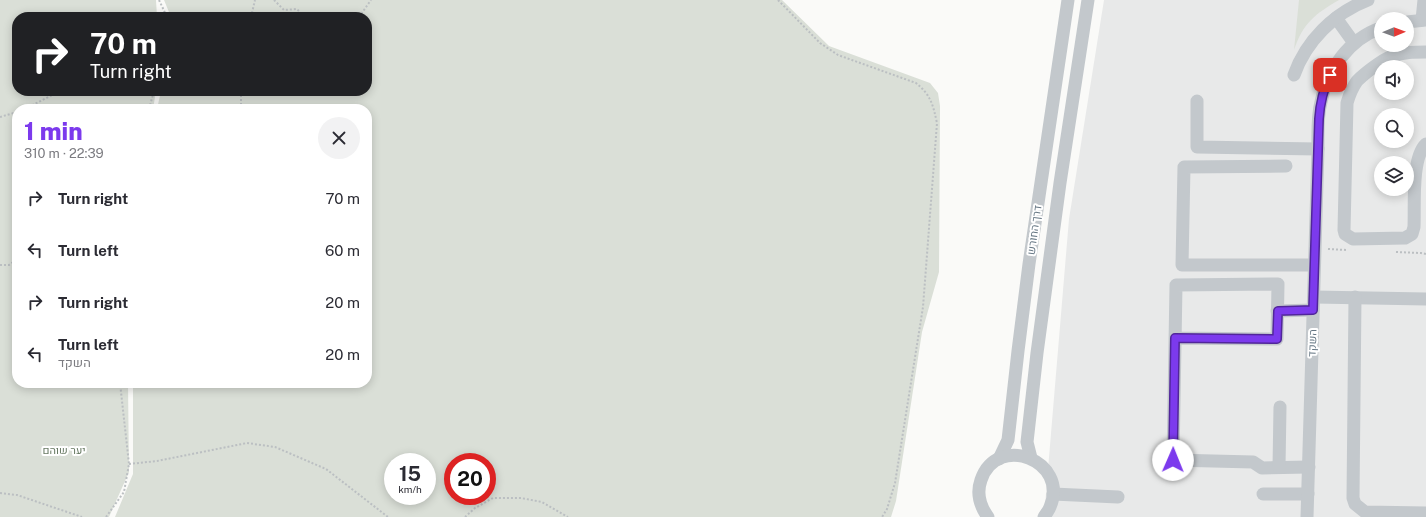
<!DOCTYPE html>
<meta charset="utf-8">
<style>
body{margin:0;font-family:"Public Sans",Heebo,sans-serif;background:#f2f2f3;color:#2b2b33;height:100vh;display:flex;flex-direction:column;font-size:15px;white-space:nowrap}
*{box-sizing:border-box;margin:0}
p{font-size:13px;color:#7c7c81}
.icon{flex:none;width:22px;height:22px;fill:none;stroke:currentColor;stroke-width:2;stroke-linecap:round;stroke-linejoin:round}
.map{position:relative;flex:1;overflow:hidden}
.side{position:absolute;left:12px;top:104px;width:360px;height:284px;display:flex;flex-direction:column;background:#fff;border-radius:16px;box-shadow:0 2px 10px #0003}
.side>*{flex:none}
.banner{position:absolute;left:12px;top:12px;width:360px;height:84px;border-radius:16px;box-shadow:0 2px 10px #0003;background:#202124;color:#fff;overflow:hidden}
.needle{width:26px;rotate:89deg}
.buttons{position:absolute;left:1374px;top:12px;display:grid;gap:8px}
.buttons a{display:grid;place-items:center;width:40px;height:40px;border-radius:50%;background:#fff;box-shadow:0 2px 10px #0003;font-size:20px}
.speed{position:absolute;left:384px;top:453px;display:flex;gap:8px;font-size:20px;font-weight:700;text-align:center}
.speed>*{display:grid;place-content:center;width:52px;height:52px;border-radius:50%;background:#fff;box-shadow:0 2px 10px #0003;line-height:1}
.speed small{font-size:10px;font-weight:400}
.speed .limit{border:6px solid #d22;background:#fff;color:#111}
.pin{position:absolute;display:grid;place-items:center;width:34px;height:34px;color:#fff;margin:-17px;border-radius:8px;box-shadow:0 2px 6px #0006}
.me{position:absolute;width:44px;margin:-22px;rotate:1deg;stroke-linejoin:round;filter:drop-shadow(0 0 3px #0008)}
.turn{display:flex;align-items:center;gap:14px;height:84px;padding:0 12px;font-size:18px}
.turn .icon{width:52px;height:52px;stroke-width:2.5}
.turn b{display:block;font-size:28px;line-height:34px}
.round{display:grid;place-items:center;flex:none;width:42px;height:42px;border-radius:21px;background:#f2f2f3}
.overview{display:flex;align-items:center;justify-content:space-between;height:68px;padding:0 12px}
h1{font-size:24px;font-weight:800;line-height:30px;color:#7c3aed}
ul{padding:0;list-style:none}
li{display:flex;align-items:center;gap:12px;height:52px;padding:0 12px}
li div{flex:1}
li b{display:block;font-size:15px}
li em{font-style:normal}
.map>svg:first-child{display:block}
.built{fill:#e8e9e9;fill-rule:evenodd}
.green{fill:#dadfd7;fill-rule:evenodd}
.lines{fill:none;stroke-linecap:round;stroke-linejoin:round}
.path{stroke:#bbbfc2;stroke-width:2;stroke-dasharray:2 2;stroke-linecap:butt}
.minor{stroke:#c3c8cc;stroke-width:13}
.route-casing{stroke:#51269a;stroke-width:10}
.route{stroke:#7c3aed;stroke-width:7}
.labels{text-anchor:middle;stroke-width:4;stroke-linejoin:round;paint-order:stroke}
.street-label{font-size:11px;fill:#657683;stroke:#fff}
.park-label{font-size:11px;fill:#687a64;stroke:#fff}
</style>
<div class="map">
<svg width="1426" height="517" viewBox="0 0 1426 517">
<rect width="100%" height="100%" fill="#fafaf8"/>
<!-- built -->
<path class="built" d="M1104 0H1426V517H1044L1069 219ZM1381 19H1407V45H1381ZM1381 67H1407V93H1381ZM1381 115H1407V141H1381ZM1381 163H1407V189H1381Z"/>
<!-- green -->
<g class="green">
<polygon points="0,0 156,0 157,17 17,17 17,91 156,91 153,109 17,109 17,383 128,383 129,472 109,517 0,517"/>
<path d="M164 0H782L829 46 930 83 938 93 940 106 939 272 922 332 896 501 891 517H115L133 474V383H367V109H157L161 91H367V17H171ZM393 462H427V496H393ZM453 462H487V496H453Z"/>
<path d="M1299 0H1339C1315 14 1303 23 1294 50Z"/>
</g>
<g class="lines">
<!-- path -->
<g class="path">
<polyline points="159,0 167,17"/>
<polyline points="274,0 284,10 297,9 304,17"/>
<path d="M778 0 820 43 838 55 916 83C931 95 933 105 937 123L923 307 895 483 887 509 882 517"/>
<polyline points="251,17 255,0"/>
<polyline points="359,17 371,0"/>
<polyline points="25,109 60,91"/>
<polyline points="149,109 154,91"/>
<polyline points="241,109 241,91"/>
<polyline points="0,117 17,112"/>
<polyline points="1328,249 1347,250"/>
<polyline points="1396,252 1421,253 1426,254"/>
<polyline points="0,265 9,265 17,259"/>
<polyline points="129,464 157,461 247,443 275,447 326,469 388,517"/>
<polyline points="0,493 17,495 82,517"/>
<polyline points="106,517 124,492 129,464 120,383"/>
<polyline points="465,517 475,508 493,498 521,498 542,502 568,517"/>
</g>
<!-- minor -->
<g class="minor">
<polyline points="1336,18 1354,43"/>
<polyline points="1422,20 1424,0"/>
<polyline points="1407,22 1426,20"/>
<path d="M1426 52C1414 52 1404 52 1392 56 1382 60 1365 73 1357 81 1352 88 1349 96 1347 103L1344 230 1345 234 1353 239 1405 238 1412 234 1414 227C1415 206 1411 158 1426 144"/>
<path d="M1294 75C1306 41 1334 13 1368 0"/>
<polyline points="1197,101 1197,147 1318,149"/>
<polyline points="1286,166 1184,167 1182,265 1314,265"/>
<polyline points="1314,297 1426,299"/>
<polyline points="1355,297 1353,498 1355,504 1365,512 1426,513"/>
<polyline points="1277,311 1313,310"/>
<polyline points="1175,338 1277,339 1278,284 1176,285 1173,460 1253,462 1262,468 1309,467"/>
<polyline points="1031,458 1027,442 1037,353 1060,183 1088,0"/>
<polyline points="999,459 1008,440 1018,351 1029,264 1068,0"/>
<polyline points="1279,467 1280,407"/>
<polyline points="1053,494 1118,497"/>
<polyline points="1263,494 1308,494"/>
<path d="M988 517C980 506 976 494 981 480 997 432 1070 461 1050 507 1049 510 1046 514 1044 517"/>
<path d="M1307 517 1318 149C1318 133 1317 117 1321 102 1327 70 1349 39 1381 28"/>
</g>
</g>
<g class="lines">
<!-- route casing -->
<g class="route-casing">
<path id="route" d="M1173 460 1175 338 1277 339 1278 311 1313 310 1319 119C1320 103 1323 90 1330 75"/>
</g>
<!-- route -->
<use href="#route" class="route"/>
</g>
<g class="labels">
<!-- street labels -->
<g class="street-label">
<text transform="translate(1034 230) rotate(-82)" y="4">דרך החורש</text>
<text transform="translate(1312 343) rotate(-88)" y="4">השקד</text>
</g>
<!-- park labels -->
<g class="park-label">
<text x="64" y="454">יער שוהם</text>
</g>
</g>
</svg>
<div class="buttons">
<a><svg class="needle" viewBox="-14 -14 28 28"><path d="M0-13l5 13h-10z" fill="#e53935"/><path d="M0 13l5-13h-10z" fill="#7c7c81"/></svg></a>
<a><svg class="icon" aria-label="sound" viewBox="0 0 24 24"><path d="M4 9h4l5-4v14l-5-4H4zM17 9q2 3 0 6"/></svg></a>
<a><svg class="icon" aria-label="search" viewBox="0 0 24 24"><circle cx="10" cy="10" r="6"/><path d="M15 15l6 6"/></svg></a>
<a><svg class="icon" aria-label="layers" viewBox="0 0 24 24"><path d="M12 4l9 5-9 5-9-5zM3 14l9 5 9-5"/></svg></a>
</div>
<div class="speed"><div>15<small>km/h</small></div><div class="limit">20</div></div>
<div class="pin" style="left:1330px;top:75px;background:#d93025"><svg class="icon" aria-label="arrive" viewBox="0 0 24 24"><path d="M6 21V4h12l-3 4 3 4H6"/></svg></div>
<svg class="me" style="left:1173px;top:460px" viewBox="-20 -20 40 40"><circle r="19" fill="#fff"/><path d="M0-13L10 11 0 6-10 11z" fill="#7c3aed"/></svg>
<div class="banner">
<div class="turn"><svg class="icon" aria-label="right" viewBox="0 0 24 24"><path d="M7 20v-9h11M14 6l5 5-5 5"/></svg><div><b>70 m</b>Turn right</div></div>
</div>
<section class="side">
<div class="overview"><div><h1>1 min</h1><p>310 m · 22:39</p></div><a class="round"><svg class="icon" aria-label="close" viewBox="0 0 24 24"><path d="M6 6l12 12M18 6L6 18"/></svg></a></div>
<ul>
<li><svg class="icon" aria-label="right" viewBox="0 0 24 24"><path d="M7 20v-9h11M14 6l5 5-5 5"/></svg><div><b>Turn right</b></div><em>70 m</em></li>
<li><svg class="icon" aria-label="left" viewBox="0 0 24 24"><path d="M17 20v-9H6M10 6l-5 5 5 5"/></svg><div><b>Turn left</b></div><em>60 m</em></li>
<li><svg class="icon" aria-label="right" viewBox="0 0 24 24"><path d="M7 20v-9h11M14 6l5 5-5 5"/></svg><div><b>Turn right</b></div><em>20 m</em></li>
<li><svg class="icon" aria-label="left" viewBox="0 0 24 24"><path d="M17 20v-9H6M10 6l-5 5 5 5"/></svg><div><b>Turn left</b><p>השקד</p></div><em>20 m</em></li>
</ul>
</section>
</div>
